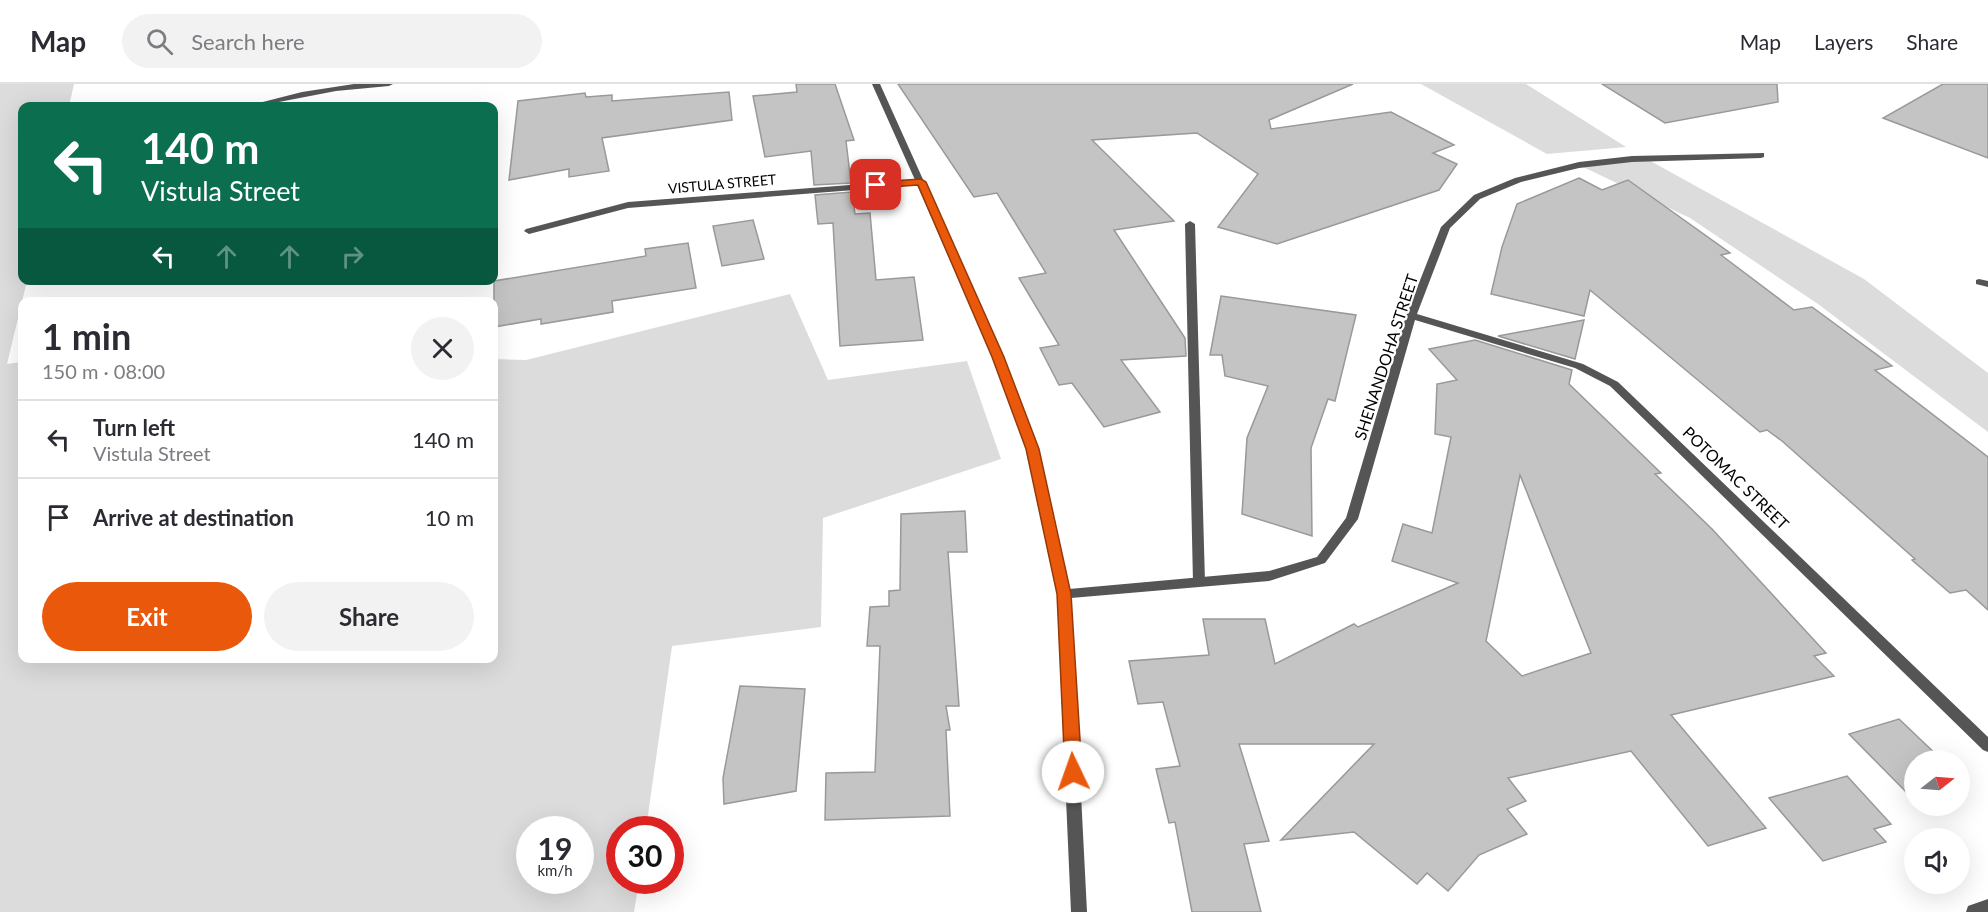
<!DOCTYPE html>
<meta charset="utf-8">
<style>
body{margin:0;font-family:Lato,sans-serif;background:#f2f2f3;color:#2b2b33;height:100vh;display:flex;flex-direction:column;font-size:22px;white-space:nowrap}
*{box-sizing:border-box;margin:0}
p{font-size:20px;color:#7c7c81}
.icon{flex:none;width:33px;height:33px;fill:none;stroke:currentColor;stroke-width:2;stroke-linecap:round;stroke-linejoin:round}
.map{position:relative;flex:1;overflow:hidden}
.sheet{position:absolute;left:18px;top:213px;width:480px;height:366px;display:flex;flex-direction:column;background:#fff;border-radius:12px;box-shadow:0 6px 24px #0002}
.sheet>*{flex:none}
.banner{position:absolute;left:18px;top:18px;width:480px;height:183px;border-radius:12px;box-shadow:0 6px 24px #0002;background:#0b6e4f;color:#fff;overflow:hidden}
.needle{width:39px;rotate:73deg}
.buttons{position:absolute;left:1904px;top:666px;display:grid;gap:12px}
.buttons a{display:grid;place-items:center;width:66px;height:66px;border-radius:50%;background:#fff;box-shadow:0 6px 24px #0002;font-size:30px}
.speed{position:absolute;left:516px;top:732px;display:flex;gap:12px;font-size:30px;font-weight:700;text-align:center}
.speed>*{display:grid;place-content:center;width:78px;height:78px;border-radius:50%;background:#fff;box-shadow:0 6px 24px #0002;line-height:1}
.speed small{font-size:15px;font-weight:400}
.speed .limit{border:9px solid #d22;background:#fff;color:#111}
.pin{position:absolute;display:grid;place-items:center;width:51px;height:51px;color:#fff;margin:-26px;border-radius:12px;box-shadow:0 3px 9px #0006}
.me{position:absolute;width:66px;margin:-33px;rotate:357deg;stroke-linejoin:round;filter:drop-shadow(0 0 4px #0008)}
.turn{display:flex;align-items:center;gap:21px;height:126px;padding:0 24px;font-size:27px}
.turn .icon{width:78px;height:78px;stroke-width:2.5}
.turn b{display:block;font-size:42px;line-height:51px}
.lanes{display:flex;align-items:center;height:57px;padding:0 24px;background:#0003;justify-content:center;gap:30px;direction:ltr}
.lanes .off{opacity:.35}
.round{display:grid;place-items:center;flex:none;width:63px;height:63px;border-radius:32px;background:#f2f2f3}
.head{display:flex;align-items:center;justify-content:space-between;height:102px;padding:0 24px}
h1{font-size:36px;font-weight:700;line-height:45px}
.action{display:flex;gap:12px;margin-top:auto;padding:12px 24px}
.action a{flex:1;height:69px;border-radius:36px;background:#ea580c;color:#fff;font-size:24px;font-weight:700;line-height:69px;text-align:center}
.action a+a{background:#f2f2f3;color:#2b2b33}
ul{padding:0;list-style:none}
li{display:flex;align-items:center;gap:18px;height:78px;padding:0 24px;border-top:2px solid #e1e1e2}
li div{flex:1}
li b{display:block;font-size:22px}
li em{font-style:normal}
header{display:flex;align-items:center;gap:36px;box-sizing:border-box;height:84px;padding:0 30px;background:#fff;border-bottom:2px solid #e1e1e2}
header strong{font-size:28px}
nav{display:flex;gap:33px;margin-inline-start:auto;font-size:21px}
.search{width:420px;height:54px;background:#f2f2f3;display:flex;align-items:center;gap:15px;box-sizing:border-box;padding:0 21px;border-radius:33px;color:#7c7c81;font-size:22px}
.map>svg:first-child{display:block}
.green{fill:#dcdcdc;fill-rule:evenodd}
.building{fill:#c4c4c4;stroke:#999;stroke-width:1.5;fill-rule:evenodd}
.lines{fill:none;stroke-linecap:round;stroke-linejoin:round}
.service{fill:#555;fill-rule:evenodd}
.minor{fill:#555;fill-rule:evenodd}
.route{fill:#ea580c;stroke:#983908;stroke-width:1.5}
.labels{text-anchor:middle;stroke-width:4.5;stroke-linejoin:round;paint-order:stroke}
.far-street-label{font-size:14px;fill:#000;stroke:#fff}
.street-label{font-size:16px;fill:#000;stroke:#fff}
</style>
<header>
<strong>Map</strong>
<div class="search"><svg class="icon" aria-label="search" viewBox="0 0 24 24"><circle cx="10" cy="10" r="6"/><path d="M15 15l6 6"/></svg>Search here</div>
<nav><a>Map</a><a>Layers</a><a>Share</a></nav>
</header>
<div class="map">
<svg width="1988" height="828" viewBox="0 0 1988 828">
<rect width="100%" height="100%" fill="#fff"/>
<!-- green -->
<g class="green">
<path d="M0 0H74L69 22H22V196L27 197 7 280 22 278V574H494V275L526 276 790 210 828 296 967 277 1001 375 823 434 821 543 672 562 646 745 620 746V796L639 797 634 828H0ZM530 746H580V796H530Z"/>
<polygon points="1421,0 1526,0 1626,63 1547,70"/>
<polygon points="1645,74 1864,195 1988,289 1988,348 1818,220 1690,134 1579,81"/>
</g>
<!-- building -->
<g class="building">
<polygon points="796,0 835,0 854,56 846,57 851,99 814,101 811,67 765,73 753,12 797,8"/>
<polygon points="898,0 1353,0 1269,36 1271,45 1391,28 1454,61 1433,69 1457,80 1439,106 1277,160 1218,143 1258,90 1197,49 1092,56 1174,137 1114,146 1185,254 1186,272 1121,276 1160,328 1104,343 1072,299 1059,301 1040,264 1059,261 1019,194 1046,189 997,109 974,113"/>
<polygon points="1602,0 1777,0 1778,18 1665,39"/>
<polygon points="1943,0 1988,0 1988,74 1883,34"/>
<polygon points="729,8 732,36 602,54 609,87 569,93 569,85 509,96 518,17 585,9 586,13 612,11 612,17"/>
<polygon points="1579,94 1602,106 1628,96 1730,169 1721,171 1794,226 1812,223 1892,282 1875,286 1988,373 1988,526 1966,506 1950,509 1912,476 1915,475 1782,357 1767,346 1760,348 1590,206 1584,232 1491,210 1502,163 1517,120"/>
<polygon points="852,108 855,130 870,129 876,196 914,193 923,256 840,262 833,139 818,140 815,111"/>
<polygon points="753,136 764,175 722,182 713,142"/>
<polygon points="688,159 696,204 612,217 613,228 541,240 541,235 494,243 494,197 646,172 645,165"/>
<polygon points="1221,212 1356,231 1335,317 1328,315 1311,364 1312,452 1242,430 1247,354 1268,302 1225,292 1222,271 1210,271"/>
<polygon points="1584,236 1575,275 1498,252"/>
<path d="M1475 256 1572 286 1569 300 1661 389 1655 390 1712 445 1826 569 1814 572 1834 592 1671 631 1766 744 1708 762 1631 667 1508 694 1526 717 1507 725 1527 750 1479 771 1448 807 1427 789 1417 800 1354 748 1281 756 1374 660H1239L1269 757 1244 760 1261 828H1192L1175 738 1169 739 1156 685 1180 682 1163 618 1138 620 1129 577 1209 571 1203 535H1265L1275 580 1354 540 1358 543 1458 499 1392 477 1403 440 1432 449 1451 353 1435 350 1437 300 1457 296 1429 265ZM1520 391 1591 569 1522 592 1486 557Z"/>
<polygon points="965,427 967,468 948,468 959,622 946,622 950,646 946,646 950,732 825,736 826,689 875,688 880,562 867,562 870,523 889,522 889,507 900,506 901,430"/>
<polygon points="740,602 805,605 796,707 724,720 723,694"/>
<polygon points="1899,635 1942,676 1914,676 1914,716 1849,650"/>
<polygon points="1847,692 1891,740 1874,745 1886,758 1823,777 1769,714"/>
</g>
<g class="lines">
<!-- service -->
<g class="service">
<polygon points="1190,137 1195,140 1205,498 1204,501 1194,501 1193,498 1185,140"/>
<polygon points="1979,195 1988,197 1988,203 1976,200 1976,196"/>
</g>
<!-- minor -->
<g class="minor">
<polygon points="354,0 393,0 389,2 336,7 258,22 247,22 302,8"/>
<polygon points="872,0 880,0 1003,273 1038,365 1069,505 1269,487 1317,473 1346,434 1406,232 1441,143 1474,111 1515,94 1579,78 1632,72 1764,69 1764,73 1761,74 1632,78 1579,84 1521,98 1480,115 1450,144 1417,230 1583,280 1618,298 1988,653 1988,668 1983,666 1610,302 1575,284 1415,236 1358,435 1325,479 1269,497 1071,514 1087,828 1071,828 1057,510 1026,365 993,273 917,101 628,124 529,150 524,147 526,145 628,118 915,96"/>
<polygon points="1988,815 1988,828 1966,828 1968,822"/>
</g>
</g>
<!-- route -->
<polygon class="route" points="921,95 926,98 1004,273 1039,365 1071,510 1082,688 1079,693 1073,696 1067,693 1065,688 1057,510 1026,365 992,273 918,101 876,104 871,101 876,98"/>
<g class="labels">
<!-- far-street labels -->
<g class="far-street-label">
<text transform="translate(722 100) rotate(-5)" y="5">VISTULA STREET</text>
</g>
<!-- street labels -->
<g class="street-label">
<text transform="translate(1386 273) rotate(-72)" y="6">SHENANDOHA STREET</text>
<text transform="translate(1736 394) rotate(44)" y="6">POTOMAC STREET</text>
</g>
</g>
</svg>
<div class="buttons">
<a><svg class="needle" viewBox="-14 -14 28 28"><path d="M0-13l5 13h-10z" fill="#e53935"/><path d="M0 13l5-13h-10z" fill="#7c7c81"/></svg></a>
<a><svg class="icon" aria-label="sound" viewBox="0 0 24 24"><path d="M4 9h4l5-4v14l-5-4H4zM17 9q2 3 0 6"/></svg></a>
</div>
<div class="speed"><div>19<small>km/h</small></div><div class="limit">30</div></div>
<div class="pin" style="left:876px;top:101px;background:#d93025"><svg class="icon" aria-label="arrive" viewBox="0 0 24 24"><path d="M6 21V4h12l-3 4 3 4H6"/></svg></div>
<svg class="me" style="left:1073px;top:688px" viewBox="-20 -20 40 40"><circle r="19" fill="#fff"/><path d="M0-13L10 11 0 6-10 11z" fill="#ea580c"/></svg>
<div class="banner">
<div class="turn"><svg class="icon" aria-label="left" viewBox="0 0 24 24"><path d="M17 20v-9H6M10 6l-5 5 5 5"/></svg><div><b>140 m</b>Vistula Street</div></div>
<div class="lanes"><svg class="icon" aria-label="left" viewBox="0 0 24 24"><path d="M17 20v-9H6M10 6l-5 5 5 5"/></svg><svg class="icon off" aria-label="ahead" viewBox="0 0 24 24"><path d="M12 20V5M6 11l6-6 6 6"/></svg><svg class="icon off" aria-label="ahead" viewBox="0 0 24 24"><path d="M12 20V5M6 11l6-6 6 6"/></svg><svg class="icon off" aria-label="right" viewBox="0 0 24 24"><path d="M7 20v-9h11M14 6l5 5-5 5"/></svg></div>
</div>
<section class="sheet">
<div class="head"><div><h1>1 min</h1><p>150 m · 08:00</p></div><a class="round"><svg class="icon" aria-label="close" viewBox="0 0 24 24"><path d="M6 6l12 12M18 6L6 18"/></svg></a></div>
<ul>
<li><svg class="icon" aria-label="left" viewBox="0 0 24 24"><path d="M17 20v-9H6M10 6l-5 5 5 5"/></svg><div><b>Turn left</b><p>Vistula Street</p></div><em>140 m</em></li>
<li><svg class="icon" aria-label="arrive" viewBox="0 0 24 24"><path d="M6 21V4h12l-3 4 3 4H6"/></svg><div><b>Arrive at destination</b></div><em>10 m</em></li>
</ul>
<div class="action"><a>Exit</a><a>Share</a></div>
</section>
</div>
